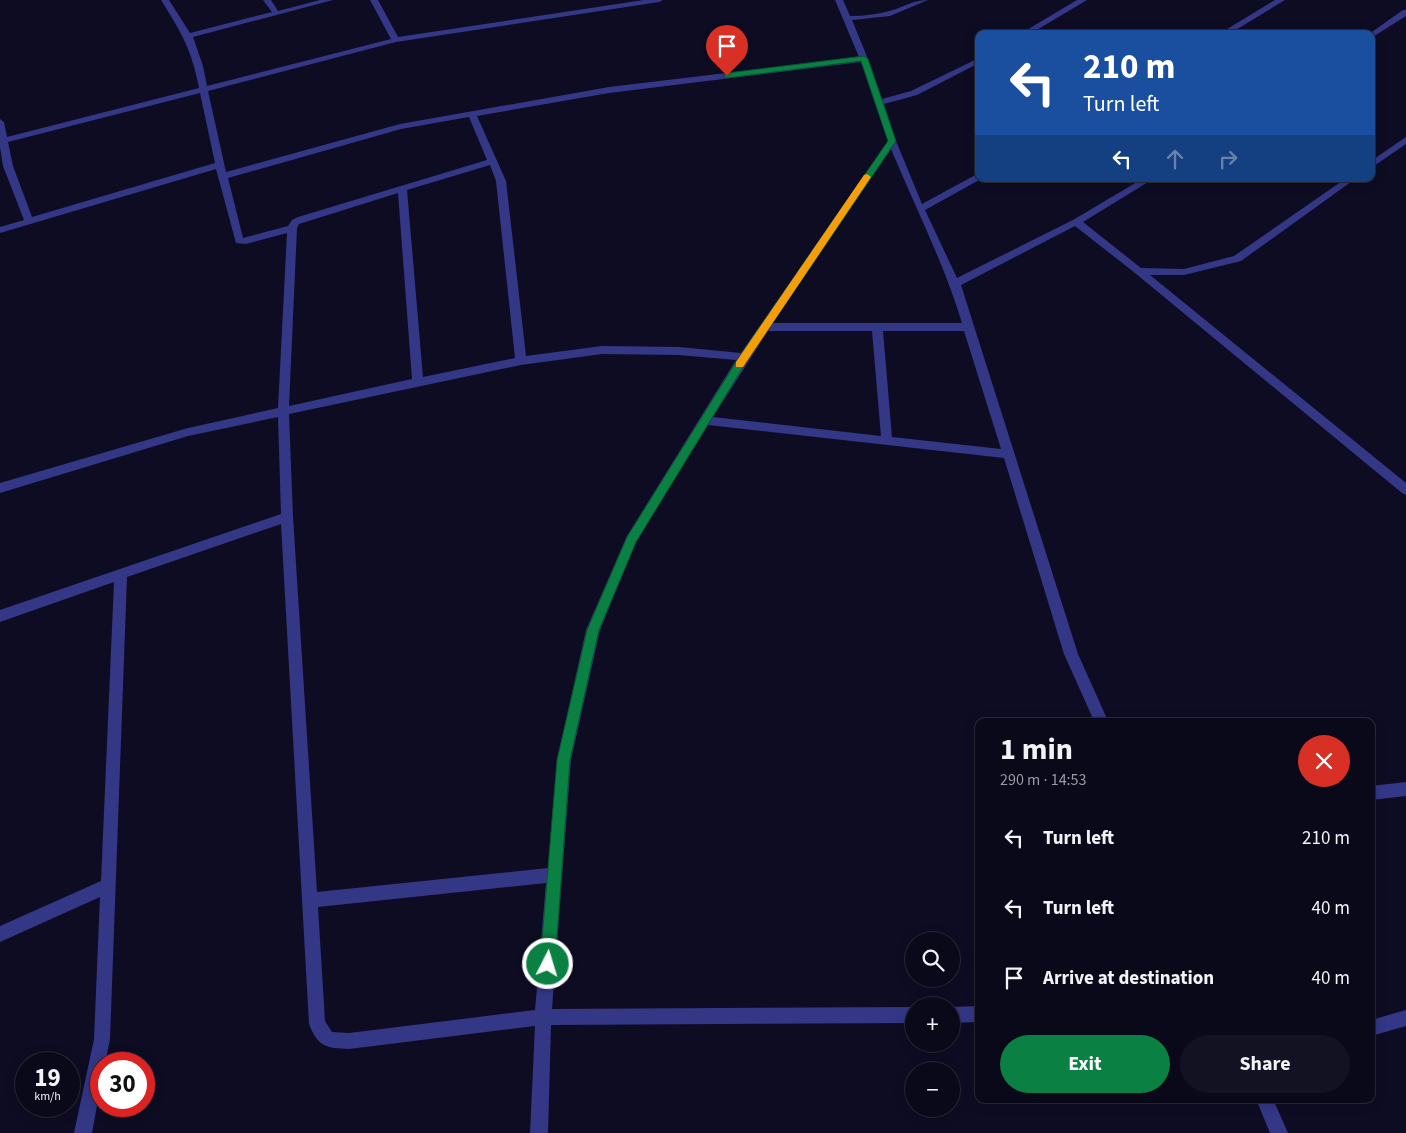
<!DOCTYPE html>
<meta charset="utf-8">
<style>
body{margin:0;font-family:"Source Sans 3",sans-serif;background:#131223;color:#f1f3f6;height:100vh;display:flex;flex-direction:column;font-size:19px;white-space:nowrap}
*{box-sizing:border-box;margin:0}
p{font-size:16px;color:#999aa2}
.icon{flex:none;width:28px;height:28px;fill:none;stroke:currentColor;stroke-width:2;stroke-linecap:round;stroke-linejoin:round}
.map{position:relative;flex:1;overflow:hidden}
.details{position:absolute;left:975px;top:718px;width:400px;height:385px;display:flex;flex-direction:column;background:#0a091a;border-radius:10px;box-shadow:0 2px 12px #0003,0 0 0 1px #2a2a39}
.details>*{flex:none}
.top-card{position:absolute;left:975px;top:30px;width:400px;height:152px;border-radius:10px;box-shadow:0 2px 12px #0003,0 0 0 1px #2a2a39;background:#1a4fa0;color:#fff;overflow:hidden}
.fabs{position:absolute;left:905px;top:932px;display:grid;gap:10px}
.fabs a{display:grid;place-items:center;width:55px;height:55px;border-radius:50%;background:#0a091a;box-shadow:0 2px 12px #0003,0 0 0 1px #2a2a39;font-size:25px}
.speed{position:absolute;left:15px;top:1052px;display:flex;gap:10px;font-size:25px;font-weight:700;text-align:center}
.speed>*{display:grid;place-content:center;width:65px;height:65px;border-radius:50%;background:#0a091a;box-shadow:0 2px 12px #0003,0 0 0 1px #2a2a39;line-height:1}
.speed small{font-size:12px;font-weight:400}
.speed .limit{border:8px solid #d22;background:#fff;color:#111}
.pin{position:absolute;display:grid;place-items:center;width:42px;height:42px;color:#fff;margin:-51px -21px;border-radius:50% 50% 50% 0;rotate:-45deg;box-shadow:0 0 5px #0007}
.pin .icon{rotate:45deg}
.me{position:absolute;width:55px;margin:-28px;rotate:5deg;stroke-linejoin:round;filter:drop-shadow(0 0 4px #0008)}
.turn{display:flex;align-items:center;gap:18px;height:105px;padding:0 25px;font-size:22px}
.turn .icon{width:65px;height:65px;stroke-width:2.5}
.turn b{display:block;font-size:35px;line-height:42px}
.lanes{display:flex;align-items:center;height:48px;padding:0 25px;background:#0003;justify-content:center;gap:25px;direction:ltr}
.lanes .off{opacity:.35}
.round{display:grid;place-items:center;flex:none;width:52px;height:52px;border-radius:26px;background:#131223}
.headline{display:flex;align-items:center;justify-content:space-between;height:85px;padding:0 25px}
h1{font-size:30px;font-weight:700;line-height:38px}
.button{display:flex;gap:10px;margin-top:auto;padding:10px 25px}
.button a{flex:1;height:58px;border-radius:30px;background:#0b8043;color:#fff;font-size:20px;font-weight:700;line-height:58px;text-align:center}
.button a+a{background:#131223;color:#f1f3f6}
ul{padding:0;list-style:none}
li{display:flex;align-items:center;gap:15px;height:70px;padding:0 25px}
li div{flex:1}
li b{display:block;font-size:19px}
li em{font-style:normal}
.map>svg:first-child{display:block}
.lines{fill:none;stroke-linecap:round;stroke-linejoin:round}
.minor{fill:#343786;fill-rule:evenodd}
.route{fill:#0b8043;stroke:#07532c}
.slow{fill:#f59e0b}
</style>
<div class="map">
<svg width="1406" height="1133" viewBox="0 0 1406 1133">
<rect width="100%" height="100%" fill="#0e0c23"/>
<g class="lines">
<!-- minor -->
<g class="minor">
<path d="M161 0H169L190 33 272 12 263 0H271L278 11 320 0H333L193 37 203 66 207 86 391 39 370 0H378L398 37 644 0H663L659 2 396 42 208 91 226 172 400 124 609 87 859 57 835 0H843L850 16C865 16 879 14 893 10 905 6 915 0 928 0L890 16 852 20 868 59 882 99 911 91 979 58V63L917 95 884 104 896 141 922 204 979 173V179H981L925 210 957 278 1073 220 1142 179H1153L1083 222 1141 268 1184 269 1234 256 1345 179H1355L1241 261 1184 275H1150L1406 483V495L1402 493 1135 273 1075 226 961 285 1078 654 1108 721H1094L1064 654 1004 458 708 425 636 542 600 630 571 760 552 1009 914 1007V1023L551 1025 548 1133H530L535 1026 349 1049C326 1048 318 1047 309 1024L281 524 127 577 110 1039 105 1064H101V1084L92 1133H74L94 1039 100 897 0 942V926L101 881 114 582 0 622V610L281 514 278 417 188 436 0 493V483L188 428 278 408 287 233 246 244 236 243 216 169 0 233V227L24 220 3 166 0 147V119L4 122 7 137 199 88C192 50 181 32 161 0ZM861 62 888 141 741 353 679 347 602 346 526 356 506 181 477 116 609 93ZM200 93 215 163 32 217 13 166 8 142ZM469 117 487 160 298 217 292 220 288 226 243 238 228 178 401 129ZM891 149C915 207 944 263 962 323H773ZM490 165 496 181 515 358 423 377 407 190ZM398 193 412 379 289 406 297 228 299 224ZM768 331H872L881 436 713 417ZM883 331H964L1001 449 892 437ZM602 354 679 355 736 360 627 536 586 630 557 760 548 868 317 892 293 517 289 414 521 365ZM546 883 535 1010 349 1033 332 1032 325 1021 318 907Z"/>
<polygon points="1077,0 1087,0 1030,34 1020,34"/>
<polygon points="1275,0 1285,0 1229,34 1219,34"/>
<polygon points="1403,10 1406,10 1406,16 1371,38 1371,34 1369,34"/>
<polygon points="1406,137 1406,144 1371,168 1371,161"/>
<polygon points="1406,782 1406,796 1371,800 1371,786"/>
<polygon points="979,1006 979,1022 951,1023 951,1007"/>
<polygon points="1406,1010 1406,1026 1371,1036 1371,1020"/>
<polygon points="1256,1099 1273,1099 1288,1133 1270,1133"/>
</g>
</g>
<!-- route -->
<polygon class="route" points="864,56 868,59 896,141 748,359 636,542 599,630 570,760 555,964 553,969 548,971 542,969 540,964 557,760 587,630 627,537 741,354 888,141 861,61 727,78 723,76 727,73"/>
<!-- slow -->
<polygon class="slow" points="867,174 871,177 743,367 736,367 736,362 864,175"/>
</svg>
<div class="fabs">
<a><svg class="icon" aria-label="search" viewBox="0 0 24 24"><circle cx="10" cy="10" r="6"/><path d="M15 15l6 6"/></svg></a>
<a>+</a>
<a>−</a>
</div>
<div class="speed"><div>19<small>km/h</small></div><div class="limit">30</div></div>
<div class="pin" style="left:727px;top:76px;background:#d93025"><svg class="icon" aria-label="arrive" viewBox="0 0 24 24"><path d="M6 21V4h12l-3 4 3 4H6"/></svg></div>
<svg class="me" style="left:548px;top:964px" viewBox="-20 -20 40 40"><circle r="17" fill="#0b8043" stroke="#fff" stroke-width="3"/><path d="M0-11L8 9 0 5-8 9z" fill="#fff"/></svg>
<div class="top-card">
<div class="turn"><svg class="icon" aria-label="left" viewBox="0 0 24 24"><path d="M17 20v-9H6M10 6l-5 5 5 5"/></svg><div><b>210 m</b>Turn left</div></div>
<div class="lanes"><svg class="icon" aria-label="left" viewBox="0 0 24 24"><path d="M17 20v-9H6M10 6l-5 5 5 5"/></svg><svg class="icon off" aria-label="ahead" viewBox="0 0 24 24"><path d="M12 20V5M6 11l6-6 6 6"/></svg><svg class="icon off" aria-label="right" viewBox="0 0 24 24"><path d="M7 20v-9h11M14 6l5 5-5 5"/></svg></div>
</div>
<section class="details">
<div class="headline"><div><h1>1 min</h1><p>290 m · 14:53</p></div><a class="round" style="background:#d93025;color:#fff"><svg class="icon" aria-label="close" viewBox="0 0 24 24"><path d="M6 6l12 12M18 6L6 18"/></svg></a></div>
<ul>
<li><svg class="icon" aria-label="left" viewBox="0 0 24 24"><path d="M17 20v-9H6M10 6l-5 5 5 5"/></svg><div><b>Turn left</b></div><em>210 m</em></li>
<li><svg class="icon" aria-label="left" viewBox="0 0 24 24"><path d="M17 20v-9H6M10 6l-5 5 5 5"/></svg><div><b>Turn left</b></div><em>40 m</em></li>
<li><svg class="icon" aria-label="arrive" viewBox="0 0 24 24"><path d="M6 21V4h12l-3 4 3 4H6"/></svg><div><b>Arrive at destination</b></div><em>40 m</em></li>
</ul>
<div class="button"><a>Exit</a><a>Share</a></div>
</section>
</div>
